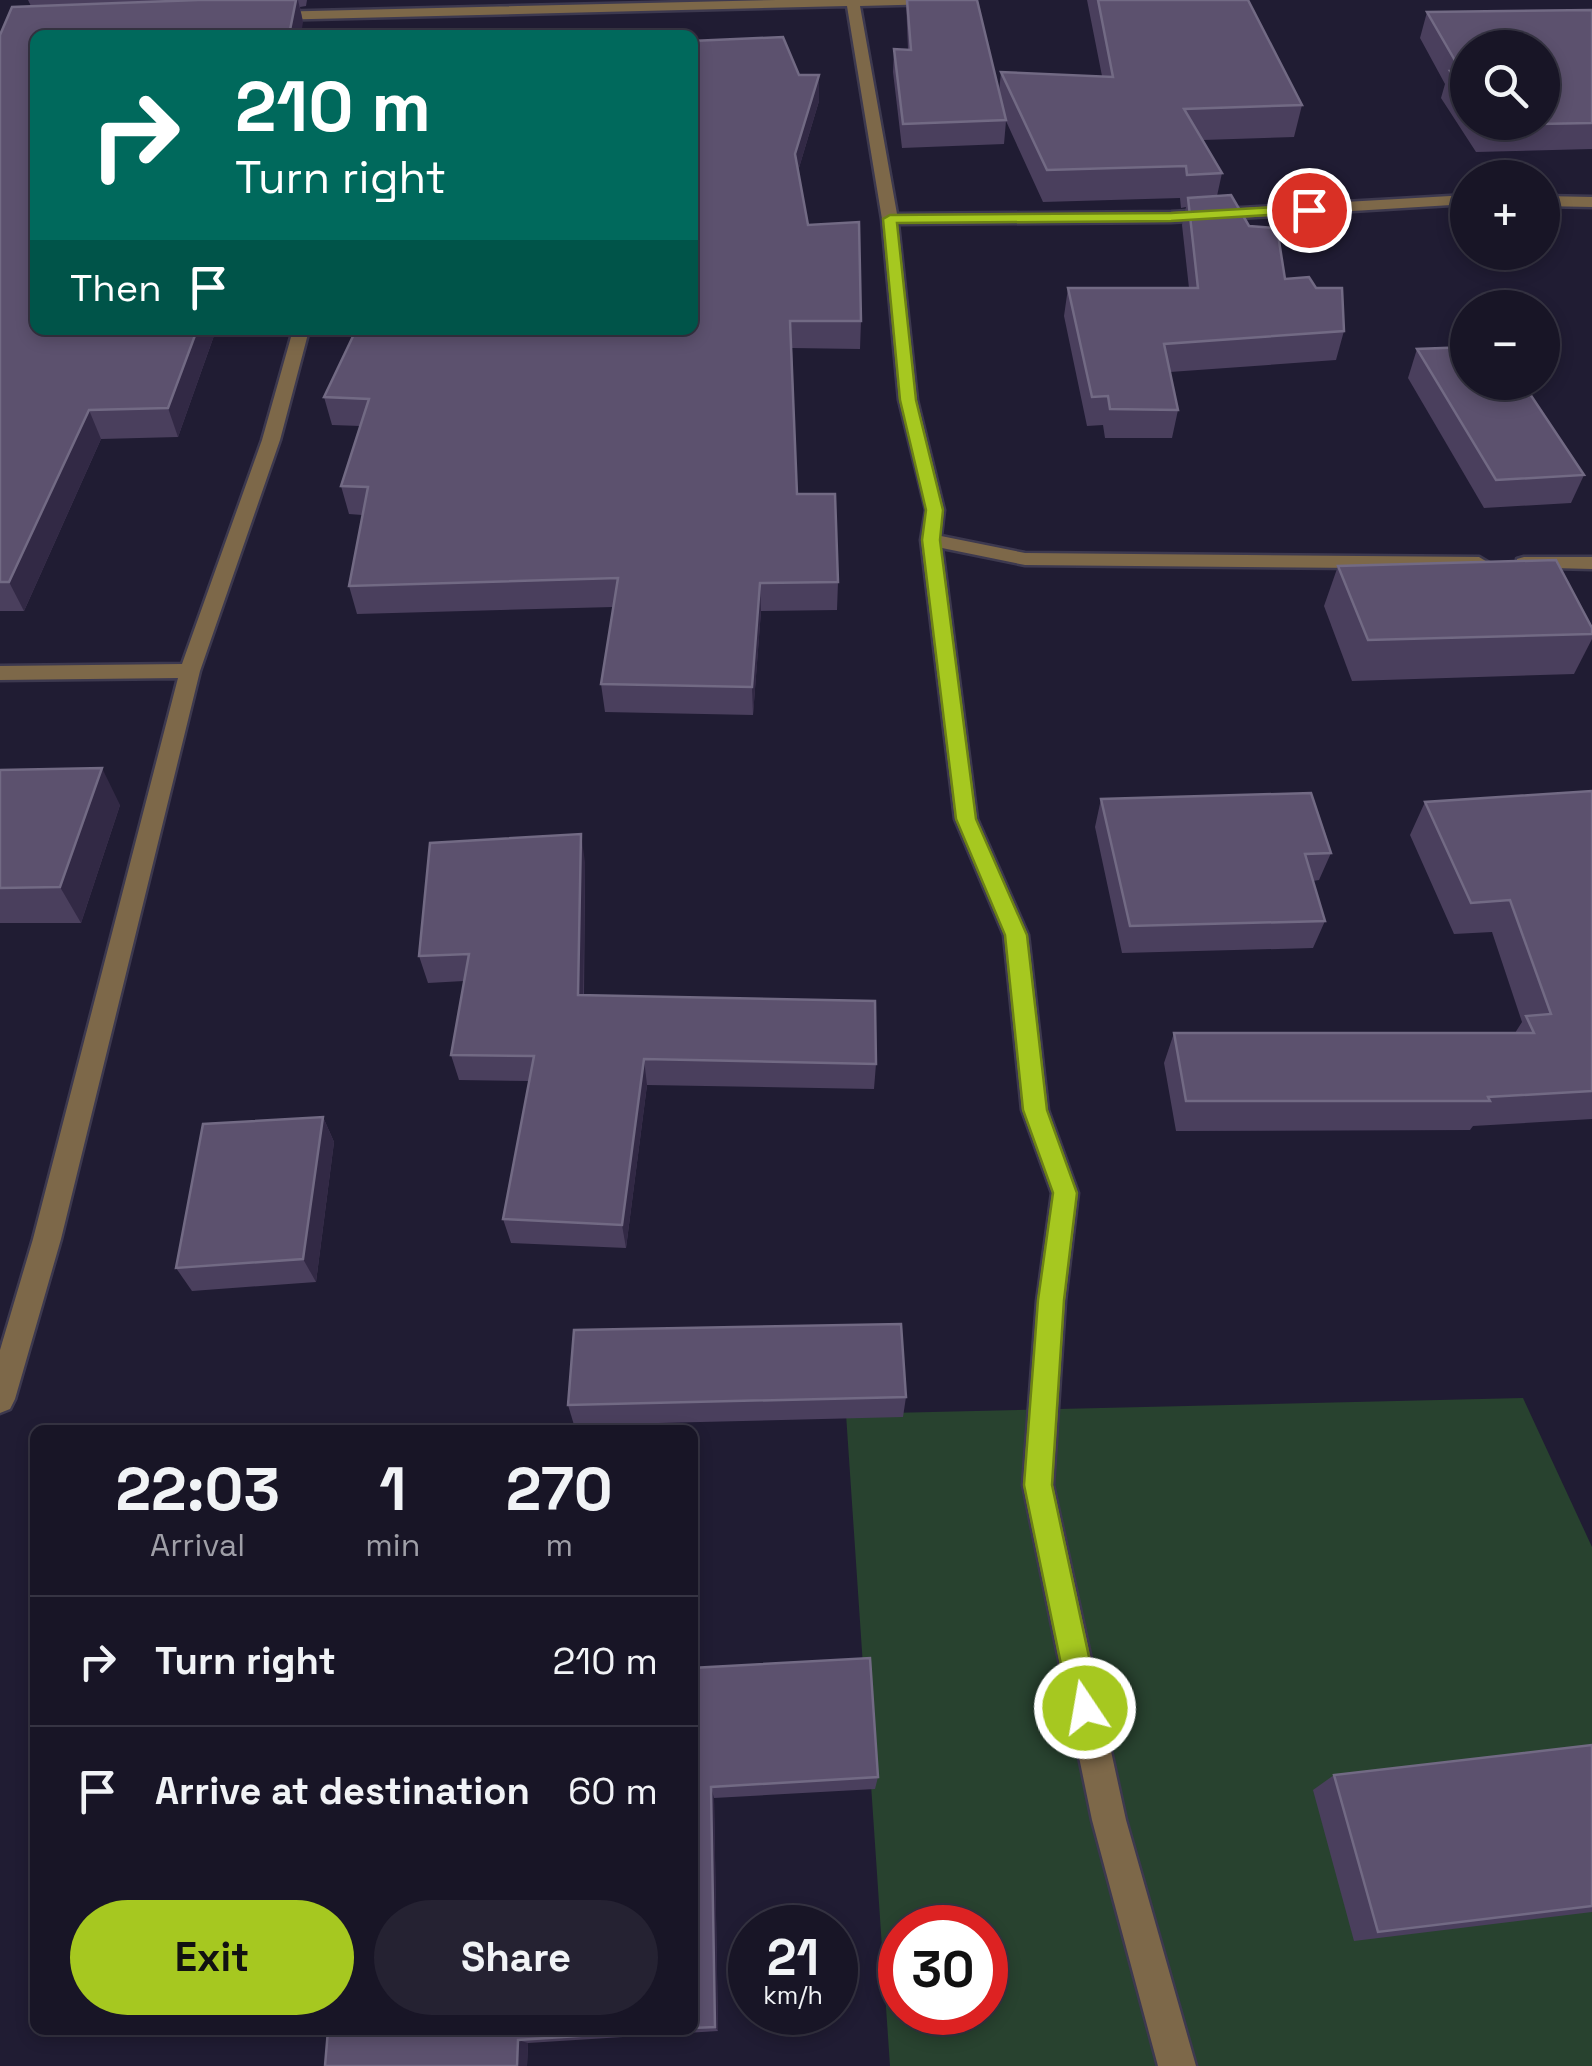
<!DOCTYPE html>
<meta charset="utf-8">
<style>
body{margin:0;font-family:"Space Grotesk",sans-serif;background:#252232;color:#f1f3f6;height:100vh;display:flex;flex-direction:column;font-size:38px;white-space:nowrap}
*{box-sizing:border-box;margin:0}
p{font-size:32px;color:#9f9fa7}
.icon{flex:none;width:55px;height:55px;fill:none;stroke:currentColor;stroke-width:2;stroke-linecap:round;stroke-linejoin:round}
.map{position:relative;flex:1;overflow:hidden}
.panel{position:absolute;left:30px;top:1425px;width:668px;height:610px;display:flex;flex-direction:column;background:#181526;border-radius:15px;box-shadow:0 5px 15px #0003,0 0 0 2px #363443}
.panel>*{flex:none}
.hud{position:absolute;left:30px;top:30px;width:668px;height:305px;border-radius:15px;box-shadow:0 5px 15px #0003,0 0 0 2px #363443;background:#00695c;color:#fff;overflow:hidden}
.buttons{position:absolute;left:1450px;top:30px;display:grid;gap:20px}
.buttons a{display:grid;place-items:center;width:110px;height:110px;border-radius:50%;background:#181526;box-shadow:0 5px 15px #0003,0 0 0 2px #363443;font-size:50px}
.speed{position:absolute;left:728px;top:1905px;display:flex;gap:20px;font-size:50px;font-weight:700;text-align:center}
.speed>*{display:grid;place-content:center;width:130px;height:130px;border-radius:50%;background:#181526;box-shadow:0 5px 15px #0003,0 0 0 2px #363443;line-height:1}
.speed small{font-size:25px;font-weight:400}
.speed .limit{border:15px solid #d22;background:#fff;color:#111}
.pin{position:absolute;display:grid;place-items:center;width:85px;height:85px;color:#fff;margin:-42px;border:5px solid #fff;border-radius:50%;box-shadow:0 2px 10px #0007}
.me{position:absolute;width:110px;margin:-55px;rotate:348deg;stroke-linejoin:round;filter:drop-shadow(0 0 8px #0008)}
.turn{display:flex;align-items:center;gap:35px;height:210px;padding:0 40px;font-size:45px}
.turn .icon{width:130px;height:130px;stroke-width:2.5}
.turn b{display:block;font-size:70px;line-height:85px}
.then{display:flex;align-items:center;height:95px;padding:0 40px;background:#0003;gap:20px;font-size:38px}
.eta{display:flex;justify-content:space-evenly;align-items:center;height:170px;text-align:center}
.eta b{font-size:60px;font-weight:600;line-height:70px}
.cta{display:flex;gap:20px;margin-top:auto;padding:20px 40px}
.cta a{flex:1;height:115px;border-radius:60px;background:#a6c820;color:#111;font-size:40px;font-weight:600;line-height:115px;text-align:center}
.cta a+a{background:#252232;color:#f1f3f6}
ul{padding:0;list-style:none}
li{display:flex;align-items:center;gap:30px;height:130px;padding:0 40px;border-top:2px solid #363443}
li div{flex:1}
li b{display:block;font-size:38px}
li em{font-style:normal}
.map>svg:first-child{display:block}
.green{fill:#28422f;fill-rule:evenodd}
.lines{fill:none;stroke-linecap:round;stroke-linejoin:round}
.minor-casing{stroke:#3d394f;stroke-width:5}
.minor{fill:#7d6849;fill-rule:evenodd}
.wall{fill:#4a3f5d;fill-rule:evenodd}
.shaded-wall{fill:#322945}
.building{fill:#5c516e;stroke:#726a84;stroke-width:2.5}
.route{fill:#a6c820;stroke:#6c8215;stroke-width:2.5}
</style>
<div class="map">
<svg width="1592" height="2066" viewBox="0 0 1592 2066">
<rect width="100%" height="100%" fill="#201c33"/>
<!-- green -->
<path class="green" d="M1523 1398 1592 1547V2066H890L846 1414ZM900 1928H985V2012H900Z"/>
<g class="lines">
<!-- minor casing -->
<g class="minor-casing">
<g id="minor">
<polygon points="777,0 943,0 937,4 860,6 897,214 1171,212 1468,195 1468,204 1171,222 898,224 917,400 944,510 941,536 1025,553 1479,557 1489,563 1479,569 1025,565 942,548 977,819 1028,935 1048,1110 1078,1193 1065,1301 1053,1485 1126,1820 1196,2066 1158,2066 1092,1820 1023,1485 1037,1301 1052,1193 1022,1110 1004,935 955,819 921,540 926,510 899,400 882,219 847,6 270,20 264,16 270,12"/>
<polygon points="1542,196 1592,197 1592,207 1542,206"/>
<polygon points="293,330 309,330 280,440 200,671 61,1239 15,1399 10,1409 0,1413 0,1350 33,1239 178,678 0,680 0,666 182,664 262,440"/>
<polygon points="1524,557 1592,557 1592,569 1517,567 1517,559"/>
</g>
</g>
<!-- minor -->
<use href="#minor" class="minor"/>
</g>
<!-- wall -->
<g class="wall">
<polygon points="28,0 307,0 306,6 300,7 303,22 35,330 216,330 178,437 101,439 24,611 0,611 0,35 31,6"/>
<polygon points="906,0 977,0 999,92 1001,72 1102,76 1087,0 1248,0 1302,105 1294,137 1203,140 1222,173 1217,196 1249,226 1285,279 1344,331 1336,360 1170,372 1178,410 1172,438 1105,438 1103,425 1087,426 1064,316 1068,288 1189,288 1182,225 1186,207 1181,208 1180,198 1043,202 1006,121 1004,144 902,148 893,72 894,49 908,50"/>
<path d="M1592 10V149L1476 152 1441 98 1445 84 1420 38 1427 12ZM1468 48 1542 122H1468Z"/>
<polygon points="799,75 819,101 798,171 808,225 861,321 860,349 792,348 797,494 838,582 837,610 761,611 753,715 605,712 601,684 613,607 357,614 349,586 362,515 349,514 341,486 360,426 332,425 324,397"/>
<polygon points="1417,349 1584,475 1571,503 1484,508 1408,378"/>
<polygon points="1338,566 1592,628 1592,639 1574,674 1352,681 1324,606"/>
<polygon points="0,770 120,805 81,923 0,923"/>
<polygon points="1592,791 1592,1119 1473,1126 1470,1130 1176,1131 1164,1063 1174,1033 1515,1033 1522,1022 1492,932 1454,934 1410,835 1425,802"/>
<polygon points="1101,799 1331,853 1319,880 1313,881 1325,921 1313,948 1122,953 1095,827"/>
<polygon points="585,862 584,995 876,1064 874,1089 647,1085 626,1248 511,1243 503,1219 529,1081 459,1080 451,1055 464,981 428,983 419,956"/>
<polygon points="323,1117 334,1142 316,1282 192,1291 176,1268"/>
<polygon points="906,1397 903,1417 574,1425 568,1405"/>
<polygon points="692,1668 878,1777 875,1789 714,1798 718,2031 528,2043 527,2066 325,2066 328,2030 692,2030"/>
<polygon points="1592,1745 1592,1912 1354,1941 1313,1790 1334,1775"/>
</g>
<!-- shaded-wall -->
<g class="shaded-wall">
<polygon points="296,0 298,0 303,22 301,35 289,35"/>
<polygon points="819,75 819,101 795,181 795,154"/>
<polygon points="197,330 216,330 178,437 168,408"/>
<polygon points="89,410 101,439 24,611 9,582"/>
<polygon points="760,583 761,611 753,715 752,687"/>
<polygon points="102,768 120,805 81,923 60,887"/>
<polygon points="581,834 585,862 583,1022 578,995"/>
<polygon points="644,1059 647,1085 626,1248 622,1225"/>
<polygon points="323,1117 334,1142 316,1282 303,1259"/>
<polygon points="711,1787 714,1798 718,2031 715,2027"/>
<polygon points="518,2040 528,2043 527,2066 517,2066"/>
</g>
<!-- building -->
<g class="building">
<polygon points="198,0 296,0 289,35 35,35 35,330 197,330 168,408 89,410 9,582 0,582 0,35 12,7"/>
<polygon points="907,0 977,0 1006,120 903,124 894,49 911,50"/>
<polygon points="1098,0 1248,0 1302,105 1184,109 1222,173 1187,175 1186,166 1047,170 1001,72 1113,77"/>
<polygon points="1592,10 1592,123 1485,125 1484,122 1542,122 1542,48 1468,48 1468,98 1450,71 1461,71 1427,12"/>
<polygon points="783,37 799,75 819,75 795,154 808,225 859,222 861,321 790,321 797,494 835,494 838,582 760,583 752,687 601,684 618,578 349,586 368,487 341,486 369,399 324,397 356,330 692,330 692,41"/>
<polygon points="1231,195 1249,226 1277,228 1285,279 1309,277 1316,288 1342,288 1344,331 1164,344 1178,410 1110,409 1108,396 1092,397 1068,288 1198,288 1188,198"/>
<polygon points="1468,347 1468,382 1522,382 1584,475 1496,480 1417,349"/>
<polygon points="1556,560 1592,628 1592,634 1368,640 1338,566"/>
<polygon points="102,768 60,887 0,888 0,770"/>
<polygon points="1592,791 1592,1091 1488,1097 1490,1101 1186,1101 1174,1033 1534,1033 1526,1016 1551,1014 1510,900 1471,903 1425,802"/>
<polygon points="1311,793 1331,853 1305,854 1325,921 1130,926 1101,799"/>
<polygon points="581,834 578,995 875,1001 876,1064 644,1059 622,1225 503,1219 534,1056 451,1055 469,954 419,956 430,843"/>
<polygon points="323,1117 303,1259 176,1268 203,1124"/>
<polygon points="901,1324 906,1397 568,1405 574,1330"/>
<polygon points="870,1658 878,1777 711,1787 715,2027 692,2028 692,1668"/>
<polygon points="1592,1745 1592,1906 1378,1932 1334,1775"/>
<polygon points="328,2030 669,2030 518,2040 517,2066 325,2066"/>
</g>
<!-- route -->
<polygon class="route" points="1309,205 1314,207 1314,212 1171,221 897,223 916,400 943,510 940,540 976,819 1027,935 1047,1110 1077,1193 1064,1300 1052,1485 1100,1708 1096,1719 1085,1724 1075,1719 1070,1708 1024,1485 1038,1300 1053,1193 1023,1110 1005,935 956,819 922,540 926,510 900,400 883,219 890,215 1171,213"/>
</svg>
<div class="buttons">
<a><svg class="icon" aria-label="search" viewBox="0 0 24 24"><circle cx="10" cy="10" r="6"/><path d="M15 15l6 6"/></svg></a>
<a>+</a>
<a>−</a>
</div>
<div class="speed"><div>21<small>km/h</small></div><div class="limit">30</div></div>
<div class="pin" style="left:1309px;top:210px;background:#d93025"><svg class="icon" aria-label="arrive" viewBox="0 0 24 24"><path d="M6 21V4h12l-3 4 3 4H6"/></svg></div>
<svg class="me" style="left:1085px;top:1708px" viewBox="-20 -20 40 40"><circle r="17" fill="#a6c820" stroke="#fff" stroke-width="3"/><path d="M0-11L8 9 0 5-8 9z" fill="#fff"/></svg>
<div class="hud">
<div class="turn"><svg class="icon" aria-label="right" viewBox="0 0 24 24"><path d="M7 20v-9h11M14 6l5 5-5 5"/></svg><div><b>210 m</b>Turn right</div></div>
<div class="then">Then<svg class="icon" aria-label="arrive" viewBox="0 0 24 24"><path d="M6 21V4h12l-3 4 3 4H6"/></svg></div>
</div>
<section class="panel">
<div class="eta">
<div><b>22:03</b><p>Arrival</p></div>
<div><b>1</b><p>min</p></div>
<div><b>270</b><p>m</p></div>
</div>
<ul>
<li><svg class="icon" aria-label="right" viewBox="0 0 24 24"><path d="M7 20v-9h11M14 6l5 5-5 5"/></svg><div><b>Turn right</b></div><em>210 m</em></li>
<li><svg class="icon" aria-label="arrive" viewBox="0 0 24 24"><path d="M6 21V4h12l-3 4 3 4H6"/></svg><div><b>Arrive at destination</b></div><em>60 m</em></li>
</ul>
<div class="cta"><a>Exit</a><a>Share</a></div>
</section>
</div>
